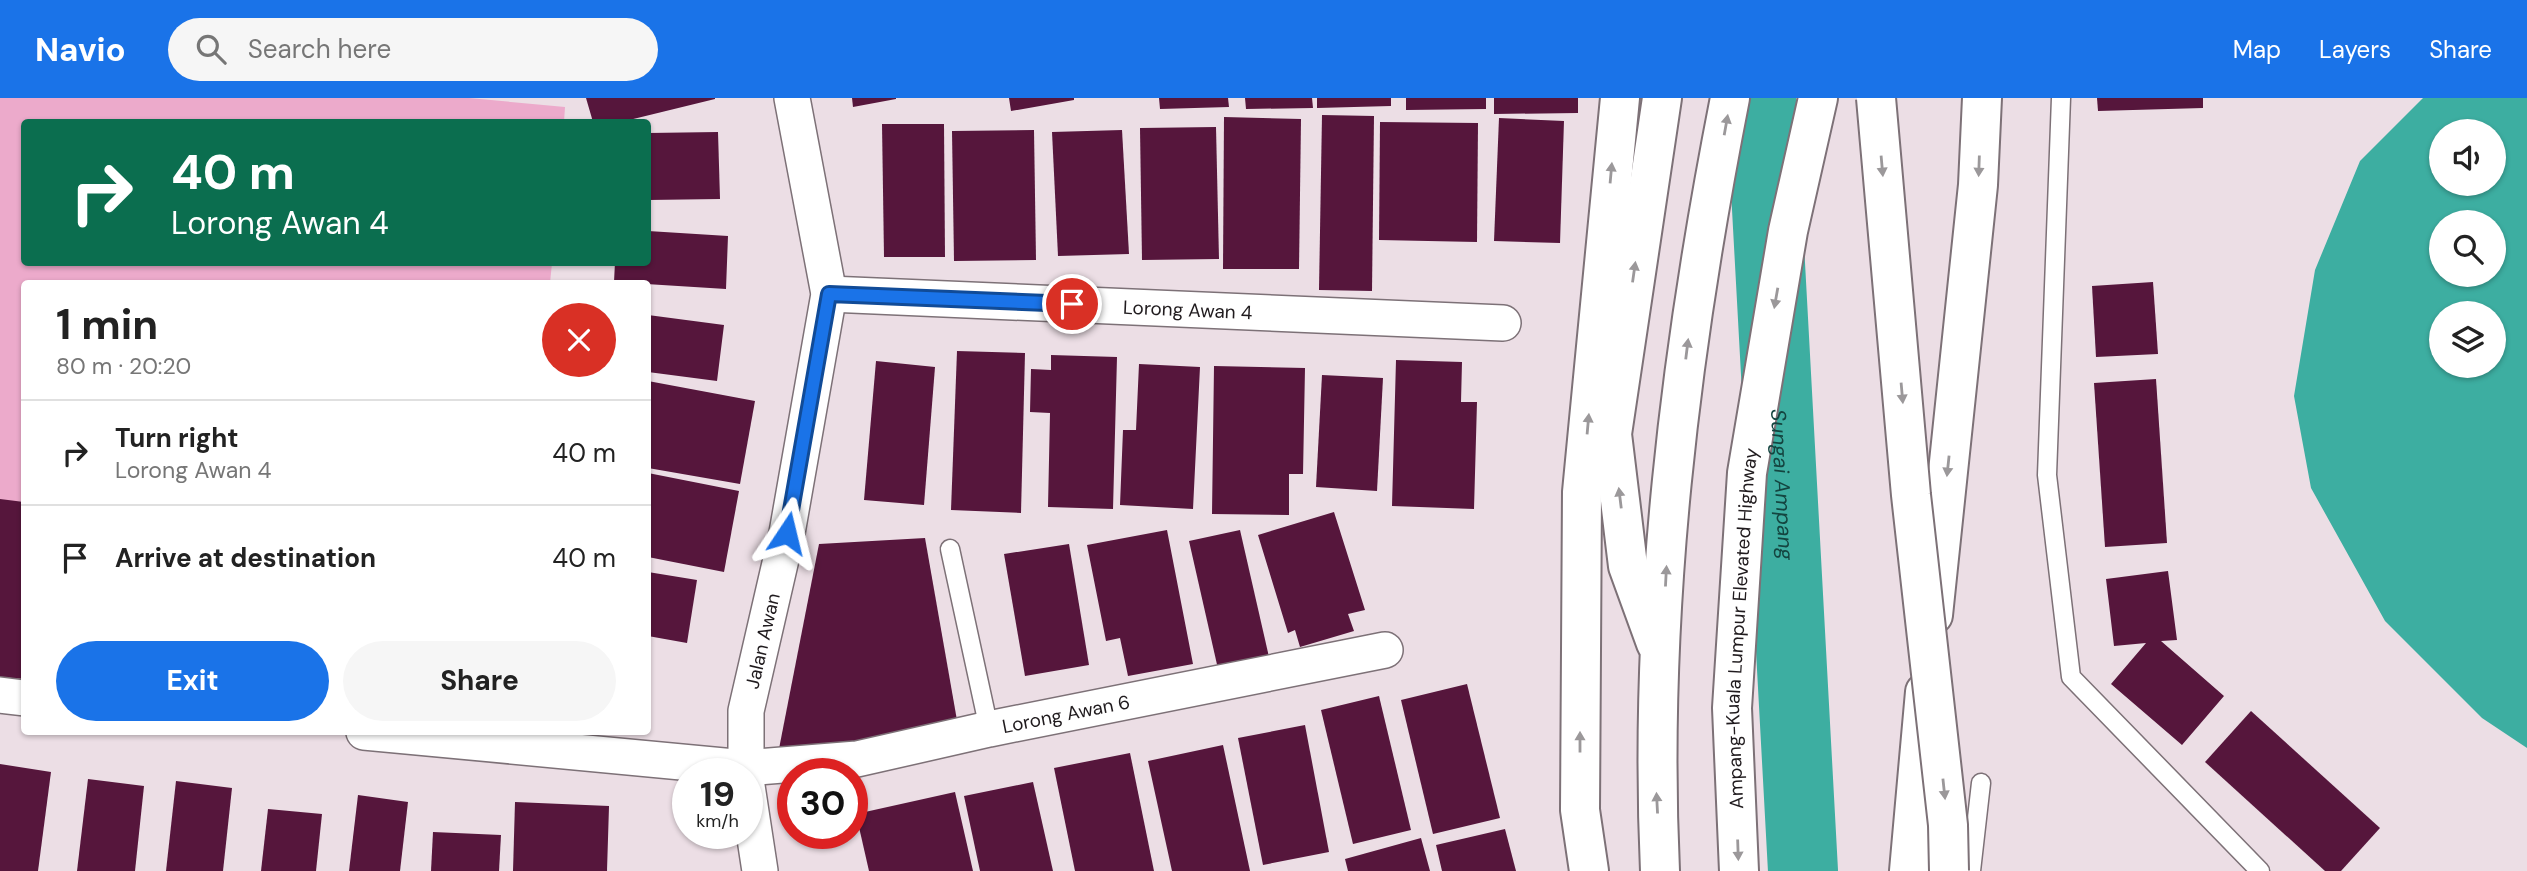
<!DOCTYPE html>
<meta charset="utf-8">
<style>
body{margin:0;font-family:"DM Sans",sans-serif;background:#f6f6f6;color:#222;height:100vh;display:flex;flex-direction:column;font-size:26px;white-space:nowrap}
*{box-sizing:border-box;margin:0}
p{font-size:23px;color:#767676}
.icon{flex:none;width:38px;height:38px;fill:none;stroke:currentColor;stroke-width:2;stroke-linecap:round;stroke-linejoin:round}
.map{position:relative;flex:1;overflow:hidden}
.panel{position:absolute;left:21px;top:182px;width:630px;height:455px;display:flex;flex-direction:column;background:#fff;border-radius:7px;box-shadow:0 2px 5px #0004}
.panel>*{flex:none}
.hud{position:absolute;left:21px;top:21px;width:630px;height:147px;border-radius:7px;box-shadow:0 2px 5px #0004;background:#0b6e4f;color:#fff;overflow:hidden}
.fabs{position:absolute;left:2429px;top:21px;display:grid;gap:14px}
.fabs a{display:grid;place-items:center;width:77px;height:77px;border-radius:50%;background:#fff;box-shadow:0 2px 5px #0004;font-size:35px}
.speed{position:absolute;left:672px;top:660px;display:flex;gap:14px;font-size:35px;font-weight:700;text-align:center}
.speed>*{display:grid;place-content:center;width:91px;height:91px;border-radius:50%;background:#fff;box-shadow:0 2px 5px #0004;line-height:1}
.speed small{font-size:18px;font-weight:400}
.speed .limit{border:10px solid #d22;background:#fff;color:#111}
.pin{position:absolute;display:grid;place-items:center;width:60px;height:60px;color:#fff;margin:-30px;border:4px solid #fff;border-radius:50%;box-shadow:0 2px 7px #0007}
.me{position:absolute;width:77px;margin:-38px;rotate:10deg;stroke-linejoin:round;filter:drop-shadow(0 0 5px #0008)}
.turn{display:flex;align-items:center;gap:24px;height:147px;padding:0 35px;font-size:32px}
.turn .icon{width:91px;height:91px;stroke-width:2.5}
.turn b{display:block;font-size:49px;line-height:60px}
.round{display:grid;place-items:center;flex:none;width:74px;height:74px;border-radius:37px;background:#f6f6f6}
.head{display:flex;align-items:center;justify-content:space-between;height:119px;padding:0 35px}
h1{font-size:42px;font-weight:700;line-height:52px}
.button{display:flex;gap:14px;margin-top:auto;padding:14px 35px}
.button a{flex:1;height:80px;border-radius:42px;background:#1a73e8;color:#fff;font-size:28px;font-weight:700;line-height:80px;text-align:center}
.button a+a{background:#f6f6f6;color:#222}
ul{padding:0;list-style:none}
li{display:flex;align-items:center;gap:21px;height:105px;padding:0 35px;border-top:2px solid #e0e0e0}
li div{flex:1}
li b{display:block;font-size:26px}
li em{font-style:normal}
header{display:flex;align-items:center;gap:42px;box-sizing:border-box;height:98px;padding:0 35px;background:#1a73e8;color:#fff}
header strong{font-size:33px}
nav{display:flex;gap:38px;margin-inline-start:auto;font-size:24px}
.search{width:490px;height:63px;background:#f6f6f6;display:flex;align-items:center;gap:18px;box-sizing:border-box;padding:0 24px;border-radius:38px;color:#767676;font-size:26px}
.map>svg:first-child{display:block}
.green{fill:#ecaacb}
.water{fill:#3daea1;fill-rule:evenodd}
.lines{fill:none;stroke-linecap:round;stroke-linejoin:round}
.river{stroke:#3daea1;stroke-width:70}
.building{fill:#56163c}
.lane-casing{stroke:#7d7177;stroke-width:21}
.street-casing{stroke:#7d7177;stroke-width:38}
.highway-casing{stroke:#7d7177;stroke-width:42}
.lane{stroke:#fff;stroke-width:18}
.street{stroke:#fff;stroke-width:35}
.highway{stroke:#fff;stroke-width:38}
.highway-bridge-casing{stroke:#7d7177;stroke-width:42;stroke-linecap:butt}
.highway-bridge{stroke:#fff;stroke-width:38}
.oneway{fill:#9b989a}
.route-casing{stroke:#114b97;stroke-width:18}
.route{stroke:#1a73e8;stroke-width:12}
.labels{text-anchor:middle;stroke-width:7;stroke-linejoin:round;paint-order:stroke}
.street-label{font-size:19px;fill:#201b1e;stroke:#fff}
.water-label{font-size:21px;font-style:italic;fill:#144540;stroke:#fff}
</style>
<header>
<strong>Navio</strong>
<div class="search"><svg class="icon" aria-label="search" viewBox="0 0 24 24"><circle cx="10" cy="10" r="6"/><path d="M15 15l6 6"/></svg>Search here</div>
<nav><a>Map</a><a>Layers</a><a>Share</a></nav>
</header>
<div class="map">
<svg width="2527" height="773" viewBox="0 0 2527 773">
<rect width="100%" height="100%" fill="#ecdee5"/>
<!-- green -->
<polygon class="green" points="0,0 469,0 565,9 564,24 24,24 24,164 552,165 550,185 24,186 24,404 0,402"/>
<!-- water -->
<path class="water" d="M2423 0H2527V650L2482 620 2385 523 2311 390 2294 298 2315 172 2360 63ZM2441 33H2494V86H2441ZM2441 124H2494V177H2441ZM2441 215H2494V268H2441Z"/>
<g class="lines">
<!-- river -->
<path class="river" id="s1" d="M1761 0 1803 773"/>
</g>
<!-- building -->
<g class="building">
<polygon points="586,0 715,0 715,1 621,24 593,24"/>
<polygon points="852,0 896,0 896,1 853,9"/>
<polygon points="1009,0 1074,0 1074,2 1011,13"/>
<polygon points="1159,0 1228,0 1229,9 1160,11"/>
<polygon points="1245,0 1312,0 1313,10 1246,11"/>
<polygon points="1317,0 1391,0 1391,8 1317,10"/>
<polygon points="1406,0 1486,0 1486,11 1406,12"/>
<polygon points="1494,0 1578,0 1578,15 1494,16"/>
<polygon points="2097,0 2203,0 2203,10 2098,13"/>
<polygon points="1322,17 1374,18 1372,193 1319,192"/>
<polygon points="1224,19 1301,21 1299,171 1223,171"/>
<polygon points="1499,20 1564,23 1560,145 1494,143"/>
<polygon points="1380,24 1478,25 1477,144 1379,142"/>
<polygon points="882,26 944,26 945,159 884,159"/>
<polygon points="1216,29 1219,161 1142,162 1140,30"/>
<polygon points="1034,32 1036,162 954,163 952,33"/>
<polygon points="1122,32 1129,156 1058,158 1052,34"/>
<polygon points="718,34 720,101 648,102 648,35"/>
<polygon points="648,133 728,138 726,191 614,184 615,164 648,164"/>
<polygon points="2153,184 2158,256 2096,259 2092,188"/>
<polygon points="648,217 724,227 717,283 648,274"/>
<polygon points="957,253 1025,255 1021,415 951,412"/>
<polygon points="1051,257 1117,259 1113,411 1048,409 1050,315 1030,314 1031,271 1051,272"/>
<polygon points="1396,262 1462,264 1461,304 1477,304 1474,411 1392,408"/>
<polygon points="876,263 935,269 924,407 864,402"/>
<polygon points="1139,266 1200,269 1193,411 1120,407 1123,332 1136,332"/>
<polygon points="1214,268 1305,270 1303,376 1289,376 1289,417 1212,416"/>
<polygon points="1322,277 1383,280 1377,393 1316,389"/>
<polygon points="2156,281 2167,445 2105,449 2094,285"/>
<polygon points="648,283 755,303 740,386 648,370"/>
<polygon points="648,375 739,393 724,474 648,459"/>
<polygon points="0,401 24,404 24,581 0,579"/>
<polygon points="1334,414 1365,512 1348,516 1354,533 1300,549 1295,532 1288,535 1258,437"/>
<polygon points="1167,432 1193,566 1128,578 1120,540 1106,543 1087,447"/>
<polygon points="1240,432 1269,559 1218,571 1189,443"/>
<polygon points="925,440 958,628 777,661 819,446"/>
<polygon points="1069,446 1089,567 1025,578 1004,456"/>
<polygon points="2168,473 2177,542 2161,543 2224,598 2182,647 2111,586 2146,545 2114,548 2106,481"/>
<polygon points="648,474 697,482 687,545 648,538"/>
<polygon points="1467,586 1500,720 1433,736 1401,602"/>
<polygon points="1379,598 1411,732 1353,746 1321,612"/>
<polygon points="2251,613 2380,730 2341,773 2325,773 2205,664"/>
<polygon points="1305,627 1329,754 1263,767 1238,640"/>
<polygon points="1223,647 1250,773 1172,773 1148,663"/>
<polygon points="1130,655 1154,773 1075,773 1054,670"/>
<polygon points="0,666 51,674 38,773 0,773"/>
<polygon points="88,681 144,688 135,773 77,773"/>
<polygon points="176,683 232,690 223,773 166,773"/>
<polygon points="1033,684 1053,773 980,773 964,698"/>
<polygon points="955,694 973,773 869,773 856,716"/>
<polygon points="358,697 408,704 400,773 349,773"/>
<polygon points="515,704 609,708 607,773 513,773"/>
<polygon points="268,711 322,716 316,773 261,773"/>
<polygon points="1505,731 1516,773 1442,773 1436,747"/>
<polygon points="433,734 501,737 499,773 431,773"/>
<polygon points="1421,740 1430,773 1348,773 1345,761"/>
</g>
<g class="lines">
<!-- lane casing -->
<g class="lane-casing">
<g id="lane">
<polyline points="2061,0 2047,377 2071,579 2260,773"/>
<polyline points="950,451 989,631"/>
<polyline points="1971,773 1981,685"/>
</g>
</g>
<!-- street casing -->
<g class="street-casing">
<g id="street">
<path id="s2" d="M829 196 1503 225"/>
<polyline points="0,597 24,600"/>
<path id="s3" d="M364 634 745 670 857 661 989 631 1385 552"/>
<path id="s4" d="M746 676V613L787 435 829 196 792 0"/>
<polyline points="747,688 760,773"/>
</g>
</g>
<!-- highway casing -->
<g class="highway-casing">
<g id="highway">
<polyline points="1933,517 1978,87 1982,0"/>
<polyline points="1656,545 1628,468 1612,336 1662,0"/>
<polyline points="1589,773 1580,712 1582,394 1620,0"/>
<path d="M1660 773C1648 514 1680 254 1730 0"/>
<path id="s5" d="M1739 773 1732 610 1747 375 1788 133 1818 0"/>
<polyline points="1909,773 1925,594"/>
</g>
</g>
<!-- lane -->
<use href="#lane" class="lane"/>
<!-- street -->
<use href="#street" class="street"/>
<!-- highway -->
<use href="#highway" class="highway"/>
<!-- highway-bridge casing -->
<g class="highway-bridge-casing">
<polyline id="highway-bridge" points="1876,0 1911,397 1948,727 1949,773"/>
</g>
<!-- highway-bridge -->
<use href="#highway-bridge" class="highway-bridge"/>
</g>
<!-- one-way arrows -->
<defs><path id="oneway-solid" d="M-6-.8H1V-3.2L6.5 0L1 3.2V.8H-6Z" transform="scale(1.75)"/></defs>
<g class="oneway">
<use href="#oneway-solid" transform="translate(1726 27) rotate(-80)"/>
<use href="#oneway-solid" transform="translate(1882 68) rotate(85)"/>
<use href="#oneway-solid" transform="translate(1979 68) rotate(92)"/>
<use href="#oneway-solid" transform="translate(1611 75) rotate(-85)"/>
<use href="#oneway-solid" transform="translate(1634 174) rotate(-82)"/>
<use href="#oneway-solid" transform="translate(1776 200) rotate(100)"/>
<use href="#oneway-solid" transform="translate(1687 251) rotate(-83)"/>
<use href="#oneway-solid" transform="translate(1902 295) rotate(85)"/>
<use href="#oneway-solid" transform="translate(1588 326) rotate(-85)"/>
<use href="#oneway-solid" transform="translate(1948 368) rotate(96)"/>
<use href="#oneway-solid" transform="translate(1620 400) rotate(-97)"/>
<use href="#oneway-solid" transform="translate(1666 478) rotate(-87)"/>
<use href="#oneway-solid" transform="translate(1580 644) rotate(-90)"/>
<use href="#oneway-solid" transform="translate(1944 691) rotate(84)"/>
<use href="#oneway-solid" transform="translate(1657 705) rotate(-93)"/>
<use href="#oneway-solid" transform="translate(1738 752) rotate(88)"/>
</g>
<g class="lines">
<!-- route casing -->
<g class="route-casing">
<polyline id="route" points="787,435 829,196 1072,206"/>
</g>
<!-- route -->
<use href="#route" class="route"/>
</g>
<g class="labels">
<!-- street labels -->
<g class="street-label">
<text dy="7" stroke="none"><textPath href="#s2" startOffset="359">Lorong Awan 4</textPath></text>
<text dy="7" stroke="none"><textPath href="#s5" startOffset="243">Ampang-Kuala Lumpur Elevated Highway</textPath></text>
<text dy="7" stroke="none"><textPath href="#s4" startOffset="135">Jalan Awan</textPath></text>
<text dy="7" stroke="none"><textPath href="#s3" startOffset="709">Lorong Awan 6</textPath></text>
</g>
<!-- water labels -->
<g class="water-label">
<text dy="7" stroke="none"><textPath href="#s1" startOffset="387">Sungai Ampang</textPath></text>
</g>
</g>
</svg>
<div class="fabs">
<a><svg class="icon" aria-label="sound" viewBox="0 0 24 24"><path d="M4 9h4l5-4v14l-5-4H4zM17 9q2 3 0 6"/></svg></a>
<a><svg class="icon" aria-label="search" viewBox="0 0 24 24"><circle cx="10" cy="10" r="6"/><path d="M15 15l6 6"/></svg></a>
<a><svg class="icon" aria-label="layers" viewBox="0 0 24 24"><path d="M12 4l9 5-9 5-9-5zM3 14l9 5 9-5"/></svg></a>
</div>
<div class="speed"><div>19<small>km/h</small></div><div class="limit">30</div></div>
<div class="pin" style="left:1072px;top:206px;background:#d93025"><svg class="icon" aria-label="arrive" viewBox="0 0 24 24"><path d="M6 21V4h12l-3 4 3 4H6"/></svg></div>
<svg class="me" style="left:787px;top:435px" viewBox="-20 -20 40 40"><path d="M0-17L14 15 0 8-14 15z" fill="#1a73e8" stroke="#fff" stroke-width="4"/></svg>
<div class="hud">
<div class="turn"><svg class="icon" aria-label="right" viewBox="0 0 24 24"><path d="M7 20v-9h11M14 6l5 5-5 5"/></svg><div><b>40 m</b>Lorong Awan 4</div></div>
</div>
<section class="panel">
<div class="head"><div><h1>1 min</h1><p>80 m · 20:20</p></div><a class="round" style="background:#d93025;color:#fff"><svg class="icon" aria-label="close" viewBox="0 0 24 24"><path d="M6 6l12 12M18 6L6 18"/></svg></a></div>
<ul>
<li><svg class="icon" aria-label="right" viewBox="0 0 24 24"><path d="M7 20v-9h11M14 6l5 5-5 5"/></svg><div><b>Turn right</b><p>Lorong Awan 4</p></div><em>40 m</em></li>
<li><svg class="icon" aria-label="arrive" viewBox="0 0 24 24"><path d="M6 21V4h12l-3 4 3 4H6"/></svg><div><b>Arrive at destination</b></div><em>40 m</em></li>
</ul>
<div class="button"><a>Exit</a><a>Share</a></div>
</section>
</div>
